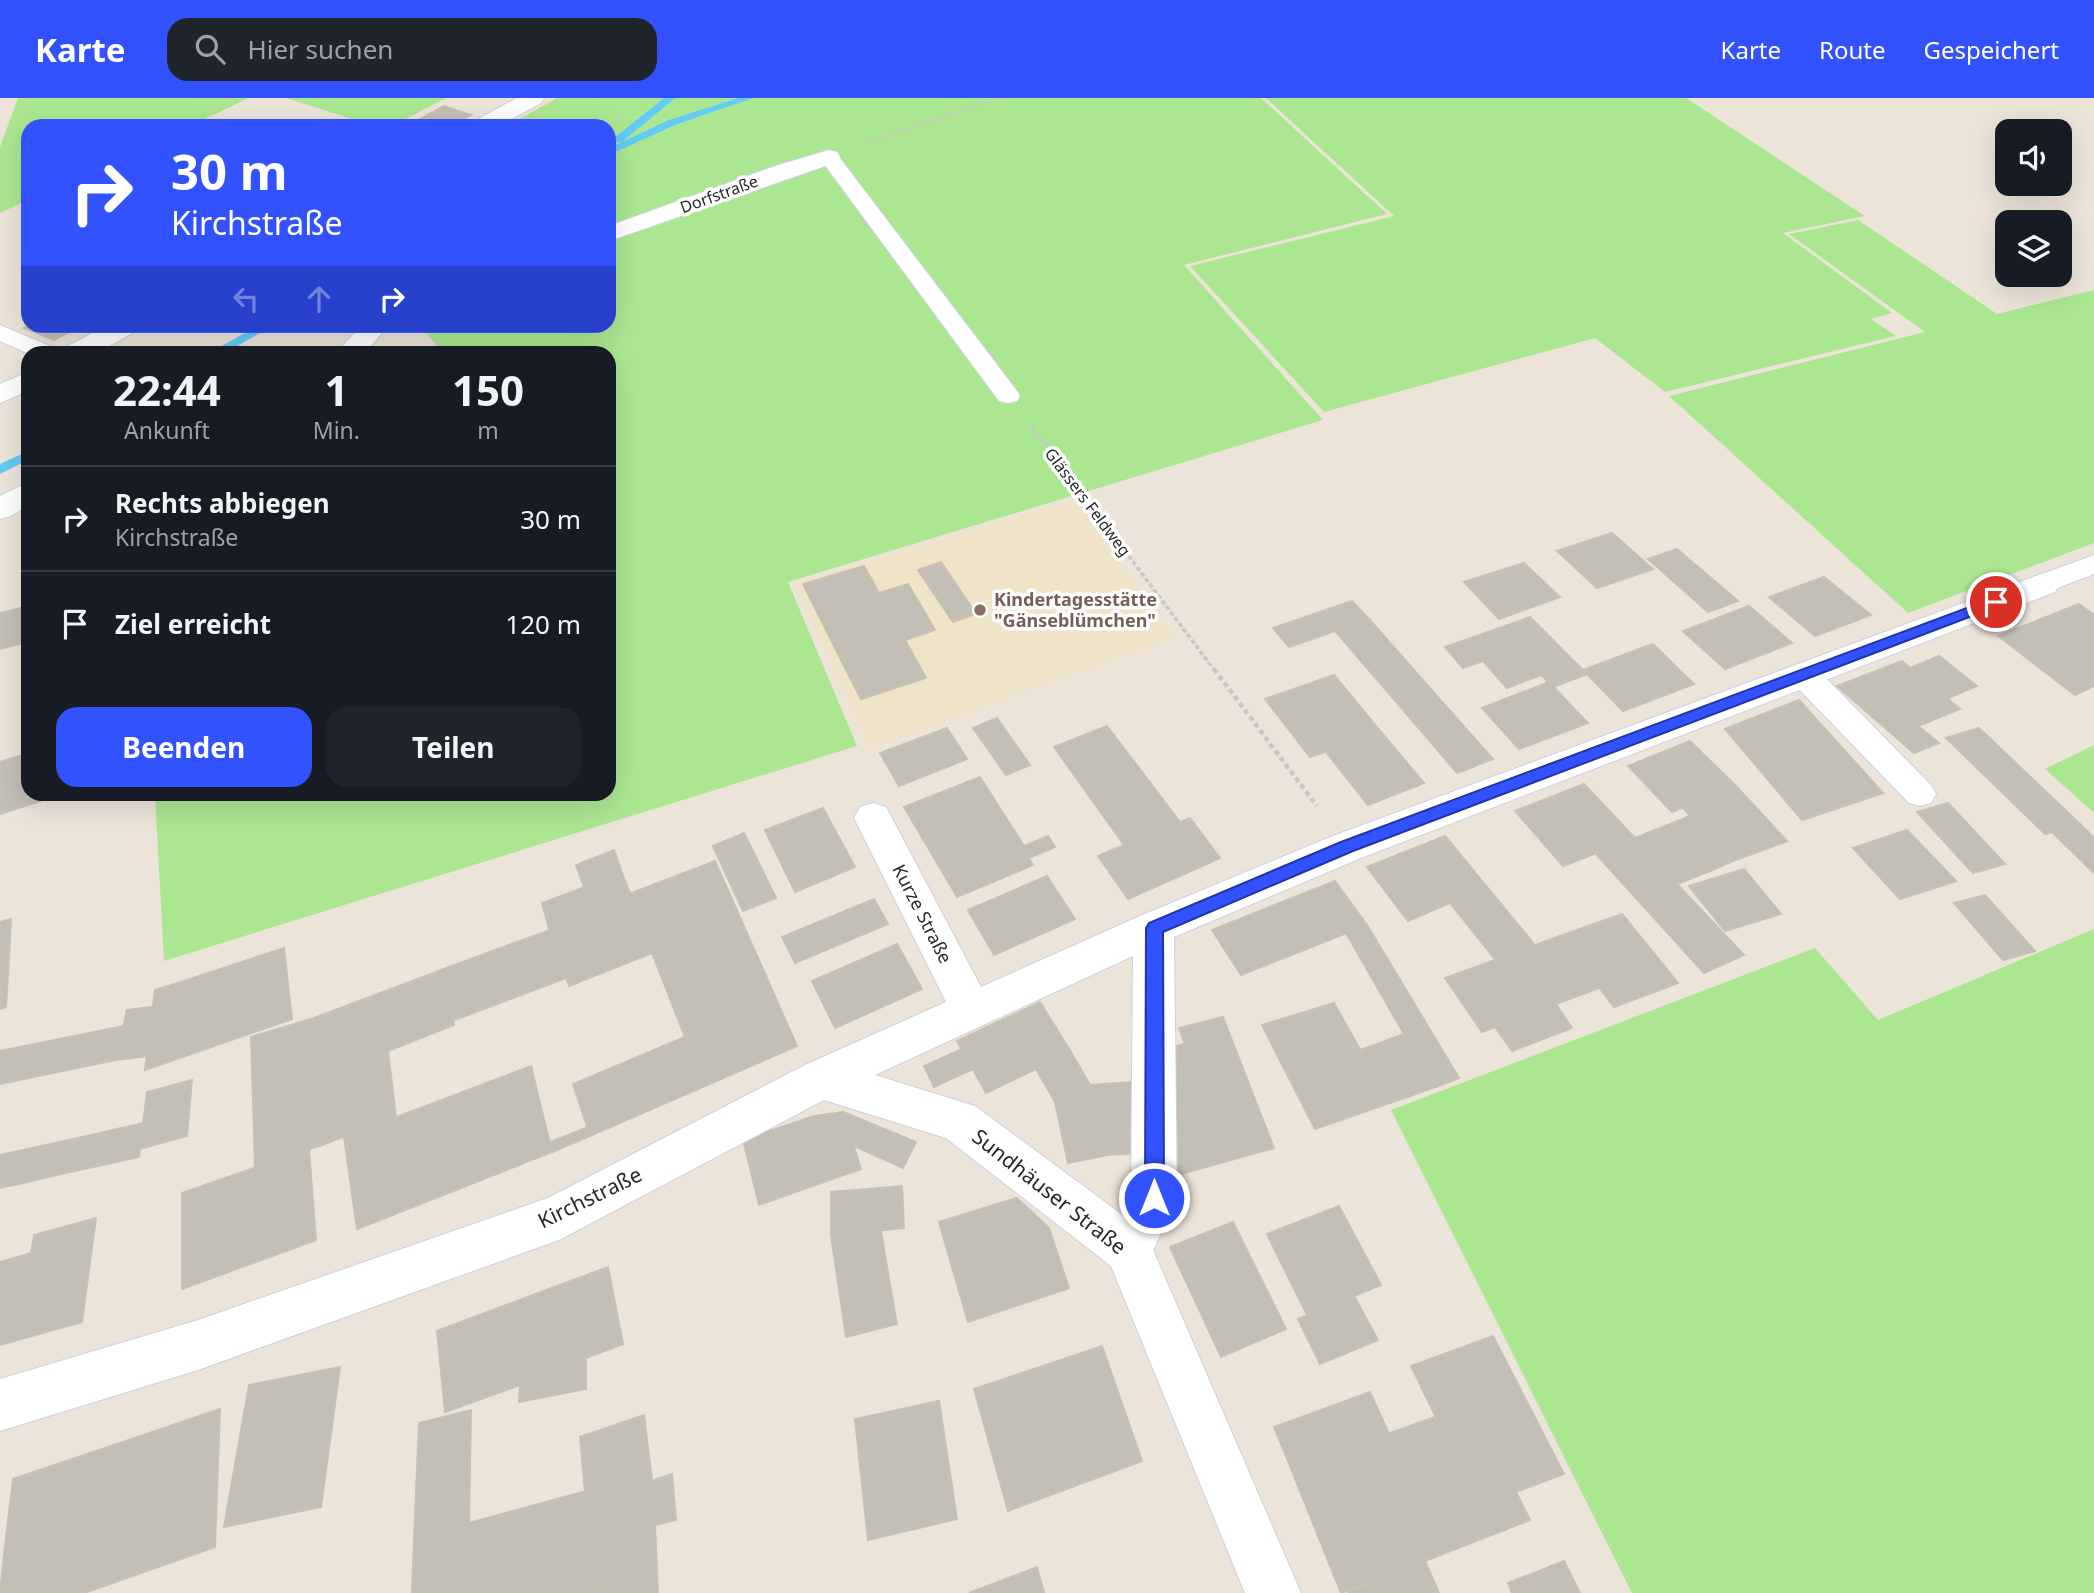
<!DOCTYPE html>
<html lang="de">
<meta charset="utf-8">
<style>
body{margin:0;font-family:"Noto Sans",sans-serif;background:#20242c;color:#f1f3f6;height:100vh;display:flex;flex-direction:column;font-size:26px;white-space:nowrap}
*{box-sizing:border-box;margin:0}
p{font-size:23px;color:#9ea1a6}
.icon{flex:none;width:38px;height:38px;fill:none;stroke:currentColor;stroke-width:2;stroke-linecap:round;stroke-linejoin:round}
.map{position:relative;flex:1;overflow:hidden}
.sheet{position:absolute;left:21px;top:248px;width:595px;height:455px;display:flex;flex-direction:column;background:#171b24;border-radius:21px;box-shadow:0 7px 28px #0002}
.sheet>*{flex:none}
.guide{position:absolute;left:21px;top:21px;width:595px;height:214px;border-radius:21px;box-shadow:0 7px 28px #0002;background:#3352ff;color:#fff;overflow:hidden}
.tools{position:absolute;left:1995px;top:21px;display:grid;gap:14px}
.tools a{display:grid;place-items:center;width:77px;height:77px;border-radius:14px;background:#171b24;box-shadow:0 7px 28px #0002;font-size:35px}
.pin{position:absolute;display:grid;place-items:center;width:60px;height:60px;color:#fff;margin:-30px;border:4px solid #fff;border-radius:50%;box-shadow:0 2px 7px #0007}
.me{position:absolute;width:77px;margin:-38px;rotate:0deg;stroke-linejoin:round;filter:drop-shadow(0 0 5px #0008)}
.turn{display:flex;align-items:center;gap:24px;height:147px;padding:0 35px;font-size:32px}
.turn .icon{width:91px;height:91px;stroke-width:2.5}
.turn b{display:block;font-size:49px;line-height:60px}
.lanes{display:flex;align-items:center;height:66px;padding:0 35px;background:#0003;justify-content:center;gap:35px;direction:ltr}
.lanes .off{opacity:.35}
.eta{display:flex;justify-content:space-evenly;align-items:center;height:119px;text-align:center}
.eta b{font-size:42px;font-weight:700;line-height:49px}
.button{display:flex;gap:14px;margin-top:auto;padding:14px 35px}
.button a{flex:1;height:80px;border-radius:21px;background:#3352ff;color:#fff;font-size:28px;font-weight:700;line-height:80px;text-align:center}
.button a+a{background:#20242c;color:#f1f3f6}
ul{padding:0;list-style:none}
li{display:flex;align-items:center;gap:21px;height:105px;padding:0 35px;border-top:2px solid #363941}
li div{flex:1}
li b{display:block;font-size:26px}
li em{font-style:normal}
header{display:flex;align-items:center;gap:42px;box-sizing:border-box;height:98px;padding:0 35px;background:#3352ff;color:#fff}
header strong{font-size:33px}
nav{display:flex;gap:38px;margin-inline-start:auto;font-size:24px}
.search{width:490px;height:63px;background:#20242c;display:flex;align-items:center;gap:18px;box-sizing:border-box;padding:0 24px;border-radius:21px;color:#9ea1a6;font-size:26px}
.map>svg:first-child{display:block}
.education{fill:#efe4c7}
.green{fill:#abe791}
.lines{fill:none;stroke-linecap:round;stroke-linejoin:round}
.stream{fill:#63cbf7;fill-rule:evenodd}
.building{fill:#c3beb6;stroke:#c7c1b3;stroke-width:2}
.service-casing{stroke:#ced1e3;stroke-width:2}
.minor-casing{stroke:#ced1e3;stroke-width:2}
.path-far2{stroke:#c7c7c7;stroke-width:2.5;stroke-dasharray:3.5 2.5;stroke-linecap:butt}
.path-far1{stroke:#c7c7c7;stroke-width:3.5;stroke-dasharray:4.5 2.5;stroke-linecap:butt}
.path{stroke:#c7c7c7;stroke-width:4.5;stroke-dasharray:5 3.5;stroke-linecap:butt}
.service{fill:#fff;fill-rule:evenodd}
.minor{fill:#fff;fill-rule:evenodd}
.route{fill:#3352ff;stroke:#2135a6;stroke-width:2}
.education-dot{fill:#8d6e63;stroke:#fff;stroke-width:2.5}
.labels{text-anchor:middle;stroke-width:7;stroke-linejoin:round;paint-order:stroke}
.far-street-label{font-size:16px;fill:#282828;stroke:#fff}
.education-label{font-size:18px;font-weight:bold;fill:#785e54;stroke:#fff;text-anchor:start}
.street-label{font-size:18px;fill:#282828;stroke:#fff}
.near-street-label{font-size:21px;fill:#282828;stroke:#fff}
</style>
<header>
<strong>Karte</strong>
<div class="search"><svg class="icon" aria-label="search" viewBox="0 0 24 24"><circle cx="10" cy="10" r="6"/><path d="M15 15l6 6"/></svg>Hier suchen</div>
<nav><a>Karte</a><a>Route</a><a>Gespeichert</a></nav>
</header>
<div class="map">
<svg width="2094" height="1495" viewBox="0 0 2094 1495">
<rect width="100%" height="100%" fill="#ece4d9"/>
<!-- education -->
<polygon class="education" points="1074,402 1173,539 870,650 795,485"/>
<!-- green -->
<g class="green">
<polygon points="18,0 249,0 190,28 174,22 134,28 28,28 28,102 0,115 0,49"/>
<polygon points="286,0 446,0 392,28 374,28"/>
<polygon points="557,0 1261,0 1387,116 1184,167 1323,322 788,484 857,648 164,863 155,697 609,696 609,256 442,255 421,228 609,228 609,28 507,28"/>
<polygon points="1266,0 1686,0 1865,118 1783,135 1892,215 1871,221 1896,238 1665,294 1595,240 1324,314 1190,168 1394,118"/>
<polygon points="1858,122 1997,216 2094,192 2094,445 1908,515 1669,298 1925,234 1789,136"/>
<polygon points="2094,647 2094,715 2045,671"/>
<polygon points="2094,831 2094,1495 1632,1495 1391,1012 1815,850 1878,922"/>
</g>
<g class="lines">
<!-- stream -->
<g class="stream">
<polygon points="664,0 675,0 622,44 614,44 614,40"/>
<polygon points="738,0 753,0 677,26 609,57 609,50 669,22"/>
<polygon points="258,228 272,228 223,256 207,256"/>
<polygon points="28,353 28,362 0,376 0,366"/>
</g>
</g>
<!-- building -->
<g class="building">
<polygon points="444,8 458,13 434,25 420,21"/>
<polygon points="458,13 471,17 450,28 434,25"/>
<polygon points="29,228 81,228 54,242 24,230"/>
<polygon points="1612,435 1653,471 1597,490 1557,453"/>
<polygon points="1677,451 1738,503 1708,514 1648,461"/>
<polygon points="941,464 976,516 953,524 918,472"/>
<polygon points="1524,465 1560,499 1499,521 1464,484"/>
<polygon points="864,468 905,542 841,562 803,486"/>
<polygon points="1824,479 1871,517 1815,538 1769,499"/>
<polygon points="908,486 935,532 905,542 879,495"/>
<polygon points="1352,503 1369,521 1289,549 1273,530"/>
<polygon points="2079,506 2094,517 2094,588 2075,597 1998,538"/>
<polygon points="28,508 28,544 0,551 0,515"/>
<polygon points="1749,508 1792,545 1725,571 1683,533"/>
<polygon points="1530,519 1587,576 1553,589 1497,531"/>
<polygon points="1369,521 1452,615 1417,628 1335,533"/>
<polygon points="1497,531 1517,551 1463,570 1445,549"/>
<polygon points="905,542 926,580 861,601 841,562"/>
<polygon points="1653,546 1694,586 1623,613 1583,572"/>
<polygon points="1517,551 1541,577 1507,590 1483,563"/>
<polygon points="1939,558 1977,588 1948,600 1910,570"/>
<polygon points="1902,563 1960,611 1918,628 1939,645 1914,655 1837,588"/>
<polygon points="1334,577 1381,634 1310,659 1265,601"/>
<polygon points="1549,584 1588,625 1519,651 1482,610"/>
<polygon points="1799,602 1883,695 1802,722 1725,631"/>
<polygon points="1452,615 1493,661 1457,675 1417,628"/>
<polygon points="997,620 1030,667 1006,677 973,630"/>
<polygon points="1107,628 1180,724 1190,720 1220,760 1128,801 1098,758 1124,747 1054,649"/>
<polygon points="947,630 967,661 899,688 880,655"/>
<polygon points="1979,630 2079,725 2045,736 1946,640"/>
<polygon points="1381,634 1424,685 1368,707 1326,654"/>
<polygon points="1690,643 1735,687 1672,714 1628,668"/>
<polygon points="28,655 28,696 41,696 41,703 0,716 0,664"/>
<polygon points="980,679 1024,748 946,780 904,709"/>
<polygon points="1584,686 1635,740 1563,768 1515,713"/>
<polygon points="1735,687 1787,743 1733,763 1683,710"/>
<polygon points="1948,705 2005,766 1973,775 1917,714"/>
<polygon points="823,710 855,769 795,794 765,732"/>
<polygon points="1690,718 1733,763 1710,773 1668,727"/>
<polygon points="2079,725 2094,740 2094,775 2052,734"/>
<polygon points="1668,727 1710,773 1677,786 1635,740"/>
<polygon points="1907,732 1956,783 1900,801 1853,750"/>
<polygon points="744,735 776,800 743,813 713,748"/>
<polygon points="1048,738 1055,749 1029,760 1022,749"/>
<polygon points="1445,738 1487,789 1408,823 1367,769"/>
<polygon points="1635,740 1677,786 1744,857 1704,875 1595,755"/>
<polygon points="1022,749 1033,767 957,799 946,780"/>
<polygon points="614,752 622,775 584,789 576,767"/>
<polygon points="715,763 797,948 590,1038 573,986 685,939 652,855 569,888 548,827"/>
<polygon points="1744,771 1781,816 1725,833 1689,788"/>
<polygon points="622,775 630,795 548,827 542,805"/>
<polygon points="1047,778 1075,821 994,857 968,812"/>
<polygon points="1335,783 1367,827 1241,877 1212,832"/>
<polygon points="1487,789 1535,847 1495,861 1450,805"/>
<polygon points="1985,797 2035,853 2003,862 1954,805"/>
<polygon points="874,801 888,826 795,865 782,839"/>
<polygon points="1622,816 1678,885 1614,909 1560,838"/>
<polygon points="11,821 9,860 0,863 0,824"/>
<polygon points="1367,827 1459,980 1436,989 1404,936 1346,835"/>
<polygon points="550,832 566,880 452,923 441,872"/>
<polygon points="1560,838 1599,890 1556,906 1517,854"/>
<polygon points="897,846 922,891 835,930 812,883"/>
<polygon points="284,850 292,921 185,958 181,884"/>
<polygon points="1517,854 1556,906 1482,934 1445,880"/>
<polygon points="9,860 6,909 0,911 0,863"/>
<polygon points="441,872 454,927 388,953 396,1019 322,1047 314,920"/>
<polygon points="181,884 185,958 145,972 155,892"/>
<polygon points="1040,904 1071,954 986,995 957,943"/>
<polygon points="1334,905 1390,1005 1315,1031 1262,927"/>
<polygon points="1556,906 1572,930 1512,953 1495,929"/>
<polygon points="153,909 147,958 116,962 127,912"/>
<polygon points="1223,919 1254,999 1172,1019 1167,950 1185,946 1179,930"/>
<polygon points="314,920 322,1047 255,1069 251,939"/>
<polygon points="123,928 116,962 0,986 0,953"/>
<polygon points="1404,936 1436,989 1390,1005 1360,952"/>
<polygon points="962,951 973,971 934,989 924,968"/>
<polygon points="1071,954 1090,987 1055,1004 1036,971"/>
<polygon points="531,968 552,1054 357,1131 344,1039"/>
<polygon points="192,982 187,1038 140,1051 147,994"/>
<polygon points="1133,984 1138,1055 1108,1057 1090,987"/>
<polygon points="1090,987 1108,1057 1068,1065 1055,1004"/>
<polygon points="1254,999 1274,1050 1178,1077 1172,1019"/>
<polygon points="843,1014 916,1044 903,1070 854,1048"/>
<polygon points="843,1014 861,1071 832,1081 814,1018"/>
<polygon points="814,1018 832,1081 759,1107 743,1042"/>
<polygon points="143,1025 139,1059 66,1075 73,1041"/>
<polygon points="588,1029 590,1038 552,1054 550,1044"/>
<polygon points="73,1041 66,1075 19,1086 27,1051"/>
<polygon points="27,1051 19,1086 0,1090 0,1057"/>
<polygon points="309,1051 316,1142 182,1191 182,1095"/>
<polygon points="902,1088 904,1130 831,1137 831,1094"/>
<polygon points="1017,1100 1049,1130 1069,1190 968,1224 939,1124"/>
<polygon points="1339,1108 1381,1187 1307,1217 1267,1136"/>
<polygon points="96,1120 82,1224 0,1247 0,1164 31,1155 34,1137"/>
<polygon points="1233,1124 1286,1231 1221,1259 1170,1149"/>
<polygon points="881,1133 891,1193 841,1205 831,1137"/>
<polygon points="608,1169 623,1246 586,1260 586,1291 519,1304 520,1287 445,1314 437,1233"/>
<polygon points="891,1193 897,1226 846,1239 841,1205"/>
<polygon points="1354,1198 1378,1242 1320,1266 1298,1221"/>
<polygon points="1493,1238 1531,1312 1448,1344 1411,1268"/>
<polygon points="1102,1248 1142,1363 1008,1413 974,1291"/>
<polygon points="340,1269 321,1409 224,1429 249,1287"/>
<polygon points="1370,1294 1389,1336 1292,1373 1274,1329"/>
<polygon points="939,1303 957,1421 868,1442 855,1321"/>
<polygon points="220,1311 215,1449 104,1488 114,1347"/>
<polygon points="471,1312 469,1426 414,1440 419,1325"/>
<polygon points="1531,1312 1564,1376 1516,1394 1530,1422 1425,1463 1370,1342 1435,1319 1448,1344"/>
<polygon points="644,1317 652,1382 586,1405 580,1339"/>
<polygon points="1370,1342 1425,1463 1341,1495 1292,1373"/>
<polygon points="114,1347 110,1409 5,1447 13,1381"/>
<polygon points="672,1376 676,1422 655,1427 658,1495 606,1495 602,1399"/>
<polygon points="586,1393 586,1405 602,1399 606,1495 412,1495 414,1440"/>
<polygon points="110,1409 104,1488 84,1495 0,1495 5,1447"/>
<polygon points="1425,1463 1439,1495 1347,1495"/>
<polygon points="1564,1463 1580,1495 1512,1495 1508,1485"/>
<polygon points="1037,1469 1044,1495 969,1495"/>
</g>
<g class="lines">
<!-- service casing -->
<g class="service-casing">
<g id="service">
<polygon points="829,53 836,55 1017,293 1020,298 1017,303 1008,305 999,303 819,59"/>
<polygon points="0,227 57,251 60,256 29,256 0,243"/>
<polygon points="2094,457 2094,476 2044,495 2034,493 2030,486 2034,479"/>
<polygon points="1803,565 1814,568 1931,687 1936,696 1931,705 1920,708 1909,705 1792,584 1788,576 1792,568"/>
</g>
</g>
<!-- minor casing -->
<g class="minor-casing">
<g id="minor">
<polygon points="517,0 544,0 541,5 499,28 472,28 475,23"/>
<polygon points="829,52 837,54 840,59 837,64 609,143 609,128 775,68"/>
<polygon points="106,228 138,228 134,234 95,256 61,256 64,250"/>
<polygon points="361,228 388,228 364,256 335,256"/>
<polygon points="28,274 28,293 0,305 0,286"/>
<polygon points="28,384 28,407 11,418 0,421 0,398"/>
<path d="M2044 475 2055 478 2060 486 2055 494 1361 760 1174 839 1177 1100 1153 1152 1301 1495H1245L1111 1168 946 1040 824 1002 559 1142 198 1272 0 1333V1281L198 1222 548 1100 805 967 946 904 854 720 860 709 873 705 886 709 981 889 1140 818 1333 738ZM1133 858 1131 1097 1121 1116 975 1008 875 977Z"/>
</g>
</g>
<!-- path-far2 -->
<polyline class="path-far2" points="869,44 997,0"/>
<!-- path-far1 -->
<polyline class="path-far1" points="1032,329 1215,573"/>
<!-- path -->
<polyline class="path" points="1214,571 1317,708"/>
<!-- service -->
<use href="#service" class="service"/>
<!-- minor -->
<use href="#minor" class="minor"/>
</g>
<!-- route -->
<polygon class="route" points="1996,499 2001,501 2001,507 1353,753 1163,834 1164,1100 1161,1106 1154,1109 1148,1106 1145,1100 1146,830 1149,825 1341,744"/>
<!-- markers -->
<circle class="education-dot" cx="980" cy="512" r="7"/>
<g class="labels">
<!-- far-street labels -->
<g class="far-street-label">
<text transform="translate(719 96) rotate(-20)" y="6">Dorfstraße</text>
<text transform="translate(1088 404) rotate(53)" y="6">Glässers Feldweg</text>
</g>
<!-- education labels -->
<g class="education-label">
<text x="994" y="508">Kindertagesstätte<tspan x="994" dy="21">"Gänseblümchen"</tspan></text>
</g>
<!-- street labels -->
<g class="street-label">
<text transform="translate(922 816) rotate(63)" y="6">Kurze Straße</text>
</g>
<!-- near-street labels -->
<g class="near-street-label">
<text transform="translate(1049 1094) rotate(38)" y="7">Sundhäuser Straße</text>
<text transform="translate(590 1100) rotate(-26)" y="7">Kirchstraße</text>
</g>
</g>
</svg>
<div class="tools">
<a><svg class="icon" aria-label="sound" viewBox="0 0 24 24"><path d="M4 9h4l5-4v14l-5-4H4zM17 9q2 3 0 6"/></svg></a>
<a><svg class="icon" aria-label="layers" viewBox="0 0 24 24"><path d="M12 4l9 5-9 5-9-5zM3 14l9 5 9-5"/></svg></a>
</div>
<div class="pin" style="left:1996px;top:504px;background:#d93025"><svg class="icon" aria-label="arrive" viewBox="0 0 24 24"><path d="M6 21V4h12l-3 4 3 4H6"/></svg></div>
<svg class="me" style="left:1154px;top:1100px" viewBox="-20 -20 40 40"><circle r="17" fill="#3352ff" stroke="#fff" stroke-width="3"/><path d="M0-11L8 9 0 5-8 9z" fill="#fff"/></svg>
<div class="guide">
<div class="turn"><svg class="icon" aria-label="right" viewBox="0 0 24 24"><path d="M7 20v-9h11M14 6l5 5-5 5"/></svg><div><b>30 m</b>Kirchstraße</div></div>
<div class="lanes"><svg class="icon off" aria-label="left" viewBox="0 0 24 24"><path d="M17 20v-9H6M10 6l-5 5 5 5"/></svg><svg class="icon off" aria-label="ahead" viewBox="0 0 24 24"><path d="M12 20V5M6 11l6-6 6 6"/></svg><svg class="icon" aria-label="right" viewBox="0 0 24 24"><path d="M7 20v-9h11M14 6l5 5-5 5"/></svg></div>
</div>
<section class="sheet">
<div class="eta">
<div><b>22:44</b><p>Ankunft</p></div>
<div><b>1</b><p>Min.</p></div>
<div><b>150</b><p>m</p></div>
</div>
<ul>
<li><svg class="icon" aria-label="right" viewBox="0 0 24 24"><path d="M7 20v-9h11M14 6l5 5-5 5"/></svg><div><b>Rechts abbiegen</b><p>Kirchstraße</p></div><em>30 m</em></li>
<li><svg class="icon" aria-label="arrive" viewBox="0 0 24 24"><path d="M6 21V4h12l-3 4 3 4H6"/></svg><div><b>Ziel erreicht</b></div><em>120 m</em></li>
</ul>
<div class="button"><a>Beenden</a><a>Teilen</a></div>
</section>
</div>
